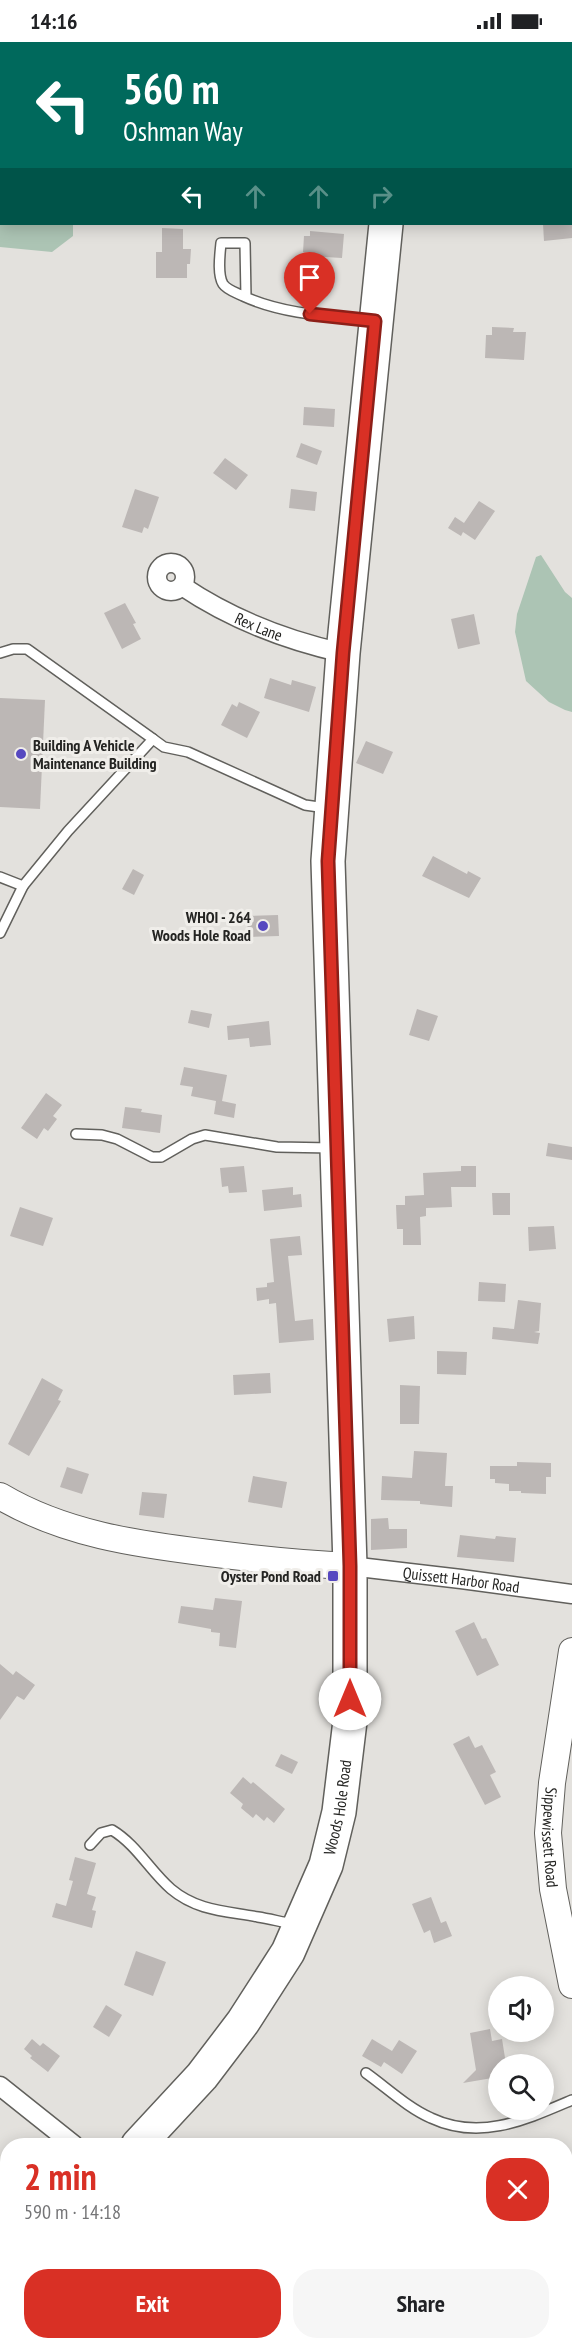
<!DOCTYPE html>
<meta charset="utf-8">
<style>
body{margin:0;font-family:"PT Sans Narrow",sans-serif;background:#f6f6f6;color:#202124;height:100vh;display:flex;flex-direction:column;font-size:22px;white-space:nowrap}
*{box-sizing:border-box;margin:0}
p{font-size:20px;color:#757577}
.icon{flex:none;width:33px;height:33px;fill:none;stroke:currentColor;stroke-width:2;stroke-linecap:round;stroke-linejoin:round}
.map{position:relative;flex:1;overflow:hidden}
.details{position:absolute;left:0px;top:2096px;width:573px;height:212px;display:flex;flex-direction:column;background:#fff;border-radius:24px 24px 0 0;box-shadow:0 3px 15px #0003}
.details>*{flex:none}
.top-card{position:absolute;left:0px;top:0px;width:573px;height:183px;box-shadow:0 3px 15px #0003;background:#00695c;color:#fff;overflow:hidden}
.tools{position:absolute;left:488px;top:1934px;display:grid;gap:12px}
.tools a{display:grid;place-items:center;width:66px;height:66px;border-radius:50%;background:#fff;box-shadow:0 3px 15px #0003;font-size:30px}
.pin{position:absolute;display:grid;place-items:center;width:51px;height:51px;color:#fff;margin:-62px -26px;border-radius:50% 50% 50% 0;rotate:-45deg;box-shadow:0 0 6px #0007}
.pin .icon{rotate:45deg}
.me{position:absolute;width:66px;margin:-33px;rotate:0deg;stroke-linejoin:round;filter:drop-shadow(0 0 4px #0008)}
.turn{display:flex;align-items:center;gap:21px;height:126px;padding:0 24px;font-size:27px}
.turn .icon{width:78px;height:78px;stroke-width:2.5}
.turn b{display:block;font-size:42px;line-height:51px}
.lanes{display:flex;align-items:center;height:57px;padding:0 24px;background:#0003;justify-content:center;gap:30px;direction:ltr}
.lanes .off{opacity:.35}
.round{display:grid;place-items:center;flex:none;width:63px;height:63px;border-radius:24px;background:#f6f6f6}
.headline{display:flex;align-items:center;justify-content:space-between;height:102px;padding:0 24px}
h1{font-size:36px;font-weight:600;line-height:45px;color:#d93025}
.cta{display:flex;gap:12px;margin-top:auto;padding:12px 24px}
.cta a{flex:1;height:69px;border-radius:24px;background:#d93025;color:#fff;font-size:24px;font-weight:600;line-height:69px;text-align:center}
.cta a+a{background:#f6f6f6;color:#202124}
.status{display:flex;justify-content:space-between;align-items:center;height:42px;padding:0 30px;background:#fff;direction:ltr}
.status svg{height:16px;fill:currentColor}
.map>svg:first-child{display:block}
.green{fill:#acc4b4}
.building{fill:#bcb7b5}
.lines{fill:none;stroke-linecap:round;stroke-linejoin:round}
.lane-casing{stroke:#61605c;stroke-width:12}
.street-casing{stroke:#61605c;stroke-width:21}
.secondary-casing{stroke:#61605c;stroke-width:28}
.highway-casing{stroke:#61605c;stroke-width:36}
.lane{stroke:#fff;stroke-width:9}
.street{stroke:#fff;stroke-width:18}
.secondary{stroke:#fff;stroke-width:26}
.highway{stroke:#fff;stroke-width:33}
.route-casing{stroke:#8d1f18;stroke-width:15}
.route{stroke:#d93025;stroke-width:10}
.poi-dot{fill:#5648c0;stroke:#f0eeea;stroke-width:2}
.labels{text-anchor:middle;stroke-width:6;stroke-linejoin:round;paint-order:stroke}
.street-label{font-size:16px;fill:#242422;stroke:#f0eeea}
.poi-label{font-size:16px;font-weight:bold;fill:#242422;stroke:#f0eeea;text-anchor:end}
</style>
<div class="status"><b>14:16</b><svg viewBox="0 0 49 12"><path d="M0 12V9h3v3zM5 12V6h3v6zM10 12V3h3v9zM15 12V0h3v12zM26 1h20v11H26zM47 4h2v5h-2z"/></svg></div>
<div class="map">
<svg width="572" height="2306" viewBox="0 0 572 2306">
<rect width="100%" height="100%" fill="#e3e1dd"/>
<!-- green -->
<g class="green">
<polygon points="0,125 2,182 73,182 73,194 52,210 0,205"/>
<polygon points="541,513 565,550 572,556 572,670 565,668 549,660 526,639 515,590 517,572 536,515"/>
</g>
<!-- building -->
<g class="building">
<polygon points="543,182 572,182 572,196 544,199"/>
<polygon points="162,186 183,187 183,207 191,207 190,222 187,222 187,236 156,236 156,210 162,210"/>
<polygon points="310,189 344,192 342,216 309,214 310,210 303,210 304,194 310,194"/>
<polygon points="492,285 514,286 513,290 526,290 524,318 485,316 486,293 492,293"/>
<polygon points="304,365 335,367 334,385 303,383"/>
<polygon points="301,401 322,409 317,423 296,415"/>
<polygon points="225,416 248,433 236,448 213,431"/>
<polygon points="135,447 159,455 148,487 144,485 142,491 122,485"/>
<polygon points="291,447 317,450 315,469 289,466"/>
<polygon points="479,459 495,469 475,498 463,490 461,494 448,486 455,475 464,481"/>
<polygon points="125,561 136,581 133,582 141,597 122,607 104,571"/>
<polygon points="474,572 480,602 458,607 451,577"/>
<polygon points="270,636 291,643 292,638 316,645 309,670 264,656"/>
<polygon points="0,656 45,658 40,767 0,765"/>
<polygon points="239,660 260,670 247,696 221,683 232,662 237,665"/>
<polygon points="366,699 393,710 383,732 356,721"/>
<polygon points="433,814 467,832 468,829 481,836 469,856 422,834"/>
<polygon points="133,827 144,833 134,853 122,847"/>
<polygon points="278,873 279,894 248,895 247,874"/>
<polygon points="417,967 438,974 429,999 409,993"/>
<polygon points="191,968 212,972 209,986 188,981"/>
<polygon points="269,979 271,1003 250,1005 249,996 228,998 227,984"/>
<polygon points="184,1025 227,1033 222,1059 236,1062 234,1076 214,1072 216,1059 191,1054 193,1045 180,1043"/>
<polygon points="46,1051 62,1063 53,1074 57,1077 48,1089 44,1086 37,1097 21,1086"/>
<polygon points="125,1065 142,1067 141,1070 162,1073 160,1091 122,1086"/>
<polygon points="548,1101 572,1105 572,1118 546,1114"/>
<polygon points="244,1124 247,1150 229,1151 228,1144 222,1145 220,1126"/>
<polygon points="461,1124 476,1124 476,1145 451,1145 452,1165 426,1166 426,1174 420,1175 421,1203 403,1203 403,1187 397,1187 396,1163 405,1163 405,1154 424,1153 423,1131 461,1129"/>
<polygon points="293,1145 293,1153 301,1152 302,1165 264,1169 262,1148"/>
<polygon points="492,1151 510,1151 510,1173 493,1173"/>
<polygon points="20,1165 53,1176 43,1204 10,1194"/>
<polygon points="554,1184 556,1207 529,1209 528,1185"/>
<polygon points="300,1194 302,1213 288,1214 295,1279 313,1277 314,1298 279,1301 276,1261 269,1262 269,1257 257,1259 256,1246 267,1245 267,1241 274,1240 270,1197"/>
<polygon points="479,1240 506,1242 505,1260 478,1259"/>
<polygon points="518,1258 541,1261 539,1289 534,1290 540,1291 538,1302 492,1297 493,1285 514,1287"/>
<polygon points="414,1274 415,1297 389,1300 387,1277"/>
<polygon points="437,1309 467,1310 466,1333 437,1332"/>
<polygon points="270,1331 271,1351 234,1353 233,1333"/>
<polygon points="42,1336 63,1348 58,1358 61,1359 29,1414 8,1402"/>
<polygon points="400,1343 420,1344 419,1382 400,1382"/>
<polygon points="414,1409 447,1411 445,1444 453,1444 452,1465 420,1462 420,1459 381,1458 382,1434 412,1436"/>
<polygon points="517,1420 551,1421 551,1435 546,1435 546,1452 521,1451 521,1449 509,1449 509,1442 495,1441 495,1437 490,1437 490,1424 517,1424"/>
<polygon points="67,1425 89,1432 82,1452 60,1445"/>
<polygon points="253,1434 287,1440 282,1466 248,1460"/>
<polygon points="142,1450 167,1452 164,1476 139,1473"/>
<polygon points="388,1476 389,1487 407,1487 407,1506 371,1508 371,1477"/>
<polygon points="460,1493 495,1497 496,1494 516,1496 514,1520 457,1515"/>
<polygon points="215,1556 242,1559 236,1606 219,1604 220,1591 211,1590 211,1587 178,1581 181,1564 213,1568"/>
<polygon points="474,1580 482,1597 486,1596 499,1623 477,1634 455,1589"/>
<polygon points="0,1622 13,1633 16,1629 35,1643 24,1658 17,1654 0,1678"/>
<polygon points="469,1694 475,1706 482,1703 496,1730 490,1733 501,1755 485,1763 453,1702"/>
<polygon points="281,1712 298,1720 292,1732 275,1724"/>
<polygon points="243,1735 251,1742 253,1740 285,1767 274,1781 267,1775 264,1779 256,1772 253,1776 241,1766 243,1762 230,1751"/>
<polygon points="75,1815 96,1821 87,1852 96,1855 92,1868 96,1869 92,1886 52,1875 56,1861 66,1864 73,1839 69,1838"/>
<polygon points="431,1855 441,1881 446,1879 452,1894 434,1901 430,1888 424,1891 412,1862"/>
<polygon points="136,1909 166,1920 153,1954 124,1943"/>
<polygon points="106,1963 122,1973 109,1995 93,1985"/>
<polygon points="490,1987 492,1999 502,1997 506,2022 498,2022 498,2035 463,2041 476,2028 470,1991"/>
<polygon points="32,1997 40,2004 43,2001 60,2014 48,2030 30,2016 32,2014 24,2007"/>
<polygon points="372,1997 392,2009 399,1998 417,2009 402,2032 384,2020 381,2025 362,2014"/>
</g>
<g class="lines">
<!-- lane casing -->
<g class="lane-casing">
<g id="lane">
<path d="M246 255 245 201H221C220 212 217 232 223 242 227 248 237 251 243 254 282 272 327 274 370 278"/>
<polyline points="0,611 13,607 27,607 153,697 68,789 23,844 0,835"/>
<polyline points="153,697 164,705 188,710 305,763 326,766"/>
<polyline points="0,891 23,844"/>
<polyline points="76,1092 102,1093 117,1097 152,1115 161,1115 192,1097 205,1093 277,1105 332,1106"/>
<path d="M90 1803 101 1791 112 1788C137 1803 150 1829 171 1847 197 1869 226 1869 258 1875 270 1877 282 1880 294 1882"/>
<path d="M366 2031C387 2046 408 2066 431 2076 480 2099 525 2078 572 2058"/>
</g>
</g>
<!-- street casing -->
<g class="street-casing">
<g id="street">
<circle cx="171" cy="535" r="14"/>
<path id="s1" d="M182 544C231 577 285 598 343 611"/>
<path id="s2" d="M350 1524 461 1537 572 1552"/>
<polyline points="0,2044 74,2103"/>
</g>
</g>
<!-- secondary casing -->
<g class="secondary-casing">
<g id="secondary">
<path d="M0 1454C64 1492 136 1502 209 1511 256 1517 303 1522 350 1524"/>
<path id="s3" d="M572 1609 552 1741 548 1791 553 1847 572 1943"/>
<polyline points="566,2250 572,2232"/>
<polyline points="550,2306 551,2300"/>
</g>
</g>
<!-- highway casing -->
<g class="highway-casing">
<g id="highway">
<polyline points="432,2 432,0"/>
<path id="s4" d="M138 2103 202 2034 243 1980 288 1910 326 1823 339 1770 350 1679V1524L328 819 343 611 386 182"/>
<polyline points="0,2279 8,2263"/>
</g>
</g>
<!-- lane -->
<use href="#lane" class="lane"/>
<!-- street -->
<use href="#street" class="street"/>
<!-- secondary -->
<use href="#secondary" class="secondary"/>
<!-- highway -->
<use href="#highway" class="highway"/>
</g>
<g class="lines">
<!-- route casing -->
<g class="route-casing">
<polyline id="route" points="310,272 375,279 343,611 328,819 350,1524 350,1657"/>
</g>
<!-- route -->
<use href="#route" class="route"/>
</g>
<!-- markers -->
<g class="poi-dot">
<circle cx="21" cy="712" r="6"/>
<circle cx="263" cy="884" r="6"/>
<rect x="327" y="1528" width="12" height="12" rx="3"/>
</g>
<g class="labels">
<!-- street labels -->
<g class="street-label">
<text dy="6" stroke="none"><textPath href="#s1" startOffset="87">Rex Lane</textPath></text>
<text dy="6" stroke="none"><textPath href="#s2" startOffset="112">Quissett Harbor Road</textPath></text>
<text dy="6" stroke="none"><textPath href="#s4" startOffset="399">Woods Hole Road</textPath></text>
<text dy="6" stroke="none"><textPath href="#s3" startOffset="188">Sippewissett Road</textPath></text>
</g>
<!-- poi labels -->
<g class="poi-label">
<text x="33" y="709" text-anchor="start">Building A Vehicle<tspan x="33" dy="18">Maintenance Building</tspan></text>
<text x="251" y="881">WHOI - 264<tspan x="251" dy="18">Woods Hole Road</tspan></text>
<text x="321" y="1540">Oyster Pond Road</text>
</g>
</g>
</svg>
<div class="tools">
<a><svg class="icon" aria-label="sound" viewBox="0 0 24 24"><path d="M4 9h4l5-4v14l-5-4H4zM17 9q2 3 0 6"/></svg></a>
<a><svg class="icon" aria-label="search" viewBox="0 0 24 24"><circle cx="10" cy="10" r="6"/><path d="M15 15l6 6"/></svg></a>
</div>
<div class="pin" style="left:310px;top:272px;background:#d93025"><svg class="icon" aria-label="arrive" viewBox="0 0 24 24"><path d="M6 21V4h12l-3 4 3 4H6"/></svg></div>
<svg class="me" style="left:350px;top:1657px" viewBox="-20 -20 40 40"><circle r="19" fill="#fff"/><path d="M0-13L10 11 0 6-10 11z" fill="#d93025"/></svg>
<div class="top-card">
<div class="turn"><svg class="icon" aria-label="left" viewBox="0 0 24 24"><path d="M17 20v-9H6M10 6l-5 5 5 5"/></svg><div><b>560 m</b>Oshman Way</div></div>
<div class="lanes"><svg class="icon" aria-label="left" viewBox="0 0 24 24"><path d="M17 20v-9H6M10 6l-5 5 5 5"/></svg><svg class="icon off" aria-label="ahead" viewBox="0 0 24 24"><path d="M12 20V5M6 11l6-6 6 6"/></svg><svg class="icon off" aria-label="ahead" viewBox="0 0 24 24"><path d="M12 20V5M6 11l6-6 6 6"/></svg><svg class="icon off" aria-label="right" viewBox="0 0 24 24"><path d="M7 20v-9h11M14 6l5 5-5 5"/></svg></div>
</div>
<section class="details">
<div class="headline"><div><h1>2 min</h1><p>590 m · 14:18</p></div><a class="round" style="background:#d93025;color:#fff"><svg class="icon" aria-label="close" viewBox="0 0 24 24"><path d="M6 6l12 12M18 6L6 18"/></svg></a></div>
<div class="cta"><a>Exit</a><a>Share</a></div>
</section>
</div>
